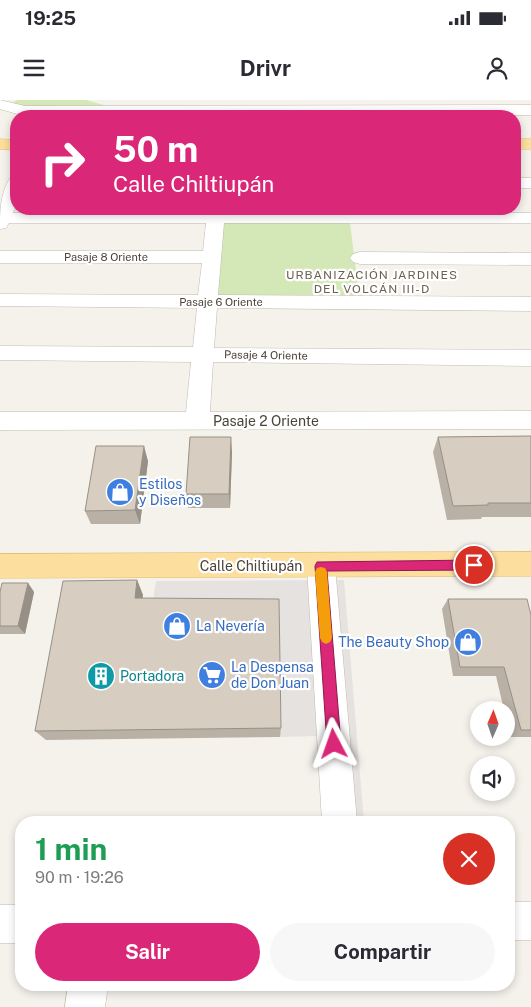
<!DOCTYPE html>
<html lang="es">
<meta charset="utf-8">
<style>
body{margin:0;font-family:"Public Sans",sans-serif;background:#f7f7f7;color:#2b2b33;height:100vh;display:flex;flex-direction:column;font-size:19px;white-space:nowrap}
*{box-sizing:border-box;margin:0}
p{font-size:16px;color:#7c7c81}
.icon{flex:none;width:28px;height:28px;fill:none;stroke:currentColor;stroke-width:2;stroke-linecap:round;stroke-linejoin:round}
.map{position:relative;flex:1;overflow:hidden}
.details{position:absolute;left:15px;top:716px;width:500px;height:175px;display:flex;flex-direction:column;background:#fff;border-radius:20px;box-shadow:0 2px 8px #0003}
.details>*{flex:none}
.hud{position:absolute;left:10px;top:10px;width:511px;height:105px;border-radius:20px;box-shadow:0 2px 8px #0003;background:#db2777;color:#fff;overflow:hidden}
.needle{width:32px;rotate:2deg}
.fabs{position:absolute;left:470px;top:601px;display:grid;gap:10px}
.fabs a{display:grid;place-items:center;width:45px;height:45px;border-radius:50%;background:#fff;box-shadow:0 2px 8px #0003;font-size:25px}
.pin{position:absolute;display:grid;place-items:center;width:42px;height:42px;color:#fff;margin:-21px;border:2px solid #fff;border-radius:50%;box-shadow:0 1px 5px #0007}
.me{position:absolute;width:55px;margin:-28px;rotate:356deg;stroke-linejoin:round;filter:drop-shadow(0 0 4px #0008)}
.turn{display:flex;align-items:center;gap:18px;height:105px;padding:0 20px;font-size:22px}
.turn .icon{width:65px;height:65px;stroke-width:2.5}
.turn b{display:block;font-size:35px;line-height:42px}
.round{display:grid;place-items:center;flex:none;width:52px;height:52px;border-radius:26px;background:#f7f7f7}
.overview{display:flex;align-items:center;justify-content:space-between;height:85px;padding:0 20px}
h1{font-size:30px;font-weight:700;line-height:38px;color:#1e9e55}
.button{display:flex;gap:10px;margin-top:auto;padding:10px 20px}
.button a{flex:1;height:58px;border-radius:30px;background:#db2777;color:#fff;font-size:20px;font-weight:700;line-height:58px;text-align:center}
.button a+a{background:#f7f7f7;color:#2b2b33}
.status{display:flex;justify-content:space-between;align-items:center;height:35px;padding:0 25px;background:#fff;direction:ltr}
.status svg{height:14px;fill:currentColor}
header{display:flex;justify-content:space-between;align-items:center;height:65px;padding:0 20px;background:#fff;font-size:22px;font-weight:700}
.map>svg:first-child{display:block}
.green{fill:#d3e8b6}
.parking{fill:#e5e2e0}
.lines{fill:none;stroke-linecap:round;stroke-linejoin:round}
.minor-casing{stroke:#c1baae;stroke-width:1}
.major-casing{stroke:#e3bc6d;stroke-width:1}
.minor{fill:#fff;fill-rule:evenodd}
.major{fill:#fcdf9e;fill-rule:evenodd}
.wall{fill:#b9b1a6}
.shaded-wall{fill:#969087}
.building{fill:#d7cec1;stroke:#969087}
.route{fill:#db2777;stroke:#8e194d}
.slow{fill:#f59e0b}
.labels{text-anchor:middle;stroke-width:4.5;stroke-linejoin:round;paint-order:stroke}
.far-street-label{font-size:11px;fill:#4a4339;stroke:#fff}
.far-neighbourhood-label{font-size:12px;letter-spacing:1px;fill:#6d6150;stroke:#fff}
.street-label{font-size:14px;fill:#4a4339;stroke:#fff}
.shop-label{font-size:14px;fill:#366cbe;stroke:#fff;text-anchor:start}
.culture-label{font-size:14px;fill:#0d838f;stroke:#fff;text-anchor:start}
</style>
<div class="status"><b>19:25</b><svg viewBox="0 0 49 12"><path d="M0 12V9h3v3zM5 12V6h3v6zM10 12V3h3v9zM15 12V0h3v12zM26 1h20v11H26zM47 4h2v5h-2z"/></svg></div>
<header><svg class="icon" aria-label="menu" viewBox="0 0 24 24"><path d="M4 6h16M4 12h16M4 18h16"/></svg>Drivr<svg class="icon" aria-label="person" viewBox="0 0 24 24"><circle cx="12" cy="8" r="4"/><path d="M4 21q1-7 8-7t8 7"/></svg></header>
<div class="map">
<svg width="531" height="907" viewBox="0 0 531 907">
<rect width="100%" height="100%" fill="#f5f2ec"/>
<!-- green -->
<g class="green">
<polygon points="17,0 86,0 121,10 8,6"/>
<polygon points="220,123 350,123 359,195 215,195"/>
</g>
<!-- parking -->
<polygon class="parking" points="344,480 364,722 322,722 317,636 280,637 151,512 156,481"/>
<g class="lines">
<!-- minor casing -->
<g class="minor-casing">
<g id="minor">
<polygon points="0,0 25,6 531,5 531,15 24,16 0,9"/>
<path d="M16 77V105L13 113H207V109H225V113H531V123H224L218 195 531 197V211L217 208 214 248 531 250V266L213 262 210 312 531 311V329L0 330V312H186L191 262 0 260V246L193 247 197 208 0 206V194L198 195 202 163H0V151H203L206 123H9L6 128 0 129C0 111 0 94 10 78Z"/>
<rect x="515" y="78" width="16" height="10"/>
<polygon points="360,152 531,153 531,165 360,164 353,162 350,158 353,154"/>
<polygon points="321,454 331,457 335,466 357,722 322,722 307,466 311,457"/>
<rect x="509" y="802" width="22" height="38"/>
<rect x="0" y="805" width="21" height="38"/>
<polygon points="68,885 108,885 105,907 65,907"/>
</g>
</g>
<!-- major casing -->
<g class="major-casing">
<g id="major">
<polygon points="0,39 16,40 16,50 0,49"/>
<rect x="515" y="39" width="16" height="10"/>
<polygon points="531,452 531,476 0,478 0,454"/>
</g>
</g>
<!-- minor -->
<use href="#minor" class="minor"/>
<!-- major -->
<use href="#major" class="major"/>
</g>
<!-- wall -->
<g class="wall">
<polygon points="531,336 531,417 482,417 481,419 447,420 433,352 438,337"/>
<polygon points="232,352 230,408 188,408 186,394"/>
<polygon points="148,361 140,424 91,424 85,411"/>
<polygon points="137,480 143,495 142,498 281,628 280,637 46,640 35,631"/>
<polygon points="28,483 34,492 25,534 0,534 0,492"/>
<polygon points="448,499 531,515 531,637 511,637 506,618 506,610 504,610 496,576 453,576 442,509"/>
</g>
<!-- shaded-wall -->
<g class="shaded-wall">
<polygon points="231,337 232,352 230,408 229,394"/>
<polygon points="144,346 148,361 140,424 135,410"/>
<polygon points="137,480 143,495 141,512 135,498"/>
<polygon points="28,483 34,492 25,534 18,526"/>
</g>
<!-- building -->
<g class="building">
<polygon points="531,336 531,403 488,403 488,405 453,406 438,337"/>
<polygon points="190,337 231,337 229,394 186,394"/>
<polygon points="96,346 144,346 135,410 85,411"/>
<polygon points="137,480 135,498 279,499 281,628 35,631 63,481"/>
<polygon points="2,483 28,483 18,526 0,526 0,492"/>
<polygon points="448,499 527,499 531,515 531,630 521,630 504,567 460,567"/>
</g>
<!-- route -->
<polygon class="route" points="474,460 478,461 479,465 478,468 474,470 327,471 341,644 339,648 334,650 329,648 327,644 315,466 317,462"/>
<!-- slow -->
<polygon class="slow" points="321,467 325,468 327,472 332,538 330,542 326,544 322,542 320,538 315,472 317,468"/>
<!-- icons -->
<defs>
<g id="shop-disc" transform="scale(1.4375)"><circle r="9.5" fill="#3f7fe0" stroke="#fff"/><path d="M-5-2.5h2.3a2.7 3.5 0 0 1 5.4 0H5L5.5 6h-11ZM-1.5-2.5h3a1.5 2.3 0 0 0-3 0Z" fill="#fff"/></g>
<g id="supermarket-disc" transform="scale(1.4375)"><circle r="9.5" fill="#3f7fe0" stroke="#fff"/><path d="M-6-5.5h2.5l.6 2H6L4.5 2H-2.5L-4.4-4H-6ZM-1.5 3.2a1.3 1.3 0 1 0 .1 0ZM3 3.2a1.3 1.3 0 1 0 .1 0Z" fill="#fff"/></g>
<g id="building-disc" transform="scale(1.4375)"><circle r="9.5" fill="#0f9aa8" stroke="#fff"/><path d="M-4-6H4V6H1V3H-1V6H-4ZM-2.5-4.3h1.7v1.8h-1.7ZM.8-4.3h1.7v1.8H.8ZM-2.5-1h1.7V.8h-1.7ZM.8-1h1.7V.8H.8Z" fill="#fff"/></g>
</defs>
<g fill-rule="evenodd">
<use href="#shop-disc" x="120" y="392"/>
<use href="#shop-disc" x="177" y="526"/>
<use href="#shop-disc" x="468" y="542"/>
<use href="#supermarket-disc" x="212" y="575"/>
<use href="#building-disc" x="101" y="576"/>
</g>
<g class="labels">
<!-- far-street labels -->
<g class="far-street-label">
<text x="106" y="161">Pasaje 8 Oriente</text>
<text x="221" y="206">Pasaje 6 Oriente</text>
<text transform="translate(266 255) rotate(1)" y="4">Pasaje 4 Oriente</text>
</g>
<!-- far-neighbourhood labels -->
<g class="far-neighbourhood-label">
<text x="372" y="179">URBANIZACIÓN JARDINES<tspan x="372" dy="14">DEL VOLCÁN III-D</tspan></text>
</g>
<!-- street labels -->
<g class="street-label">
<text x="266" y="326">Pasaje 2 Oriente</text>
<text x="251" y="471">Calle Chiltiupán</text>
</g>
<!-- shop labels -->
<g class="shop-label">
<text x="139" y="389">Estilos<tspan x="139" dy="16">y Diseños</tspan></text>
<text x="196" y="531">La Nevería</text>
<text x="449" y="547" text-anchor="end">The Beauty Shop</text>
<text x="231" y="572">La Despensa<tspan x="231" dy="16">de Don Juan</tspan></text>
</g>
<!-- culture labels -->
<g class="culture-label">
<text x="120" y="581">Portadora</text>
</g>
</g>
</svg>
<div class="fabs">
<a><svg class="needle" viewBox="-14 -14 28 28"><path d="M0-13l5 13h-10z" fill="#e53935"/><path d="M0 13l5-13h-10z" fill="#7c7c81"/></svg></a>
<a><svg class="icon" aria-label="sound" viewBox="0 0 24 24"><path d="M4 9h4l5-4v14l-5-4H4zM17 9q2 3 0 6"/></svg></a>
</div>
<div class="pin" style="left:474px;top:465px;background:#d93025"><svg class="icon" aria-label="arrive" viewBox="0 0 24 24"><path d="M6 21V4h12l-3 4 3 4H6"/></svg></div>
<svg class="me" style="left:334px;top:644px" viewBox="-20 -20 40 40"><path d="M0-17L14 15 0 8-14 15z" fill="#db2777" stroke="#fff" stroke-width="4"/></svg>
<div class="hud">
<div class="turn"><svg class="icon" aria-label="right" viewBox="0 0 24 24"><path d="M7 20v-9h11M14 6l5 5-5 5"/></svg><div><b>50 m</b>Calle Chiltiupán</div></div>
</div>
<section class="details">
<div class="overview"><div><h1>1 min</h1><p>90 m · 19:26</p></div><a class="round" style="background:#d93025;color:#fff"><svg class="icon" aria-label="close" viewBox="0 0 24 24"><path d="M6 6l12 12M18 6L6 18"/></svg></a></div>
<div class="button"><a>Salir</a><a>Compartir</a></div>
</section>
</div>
